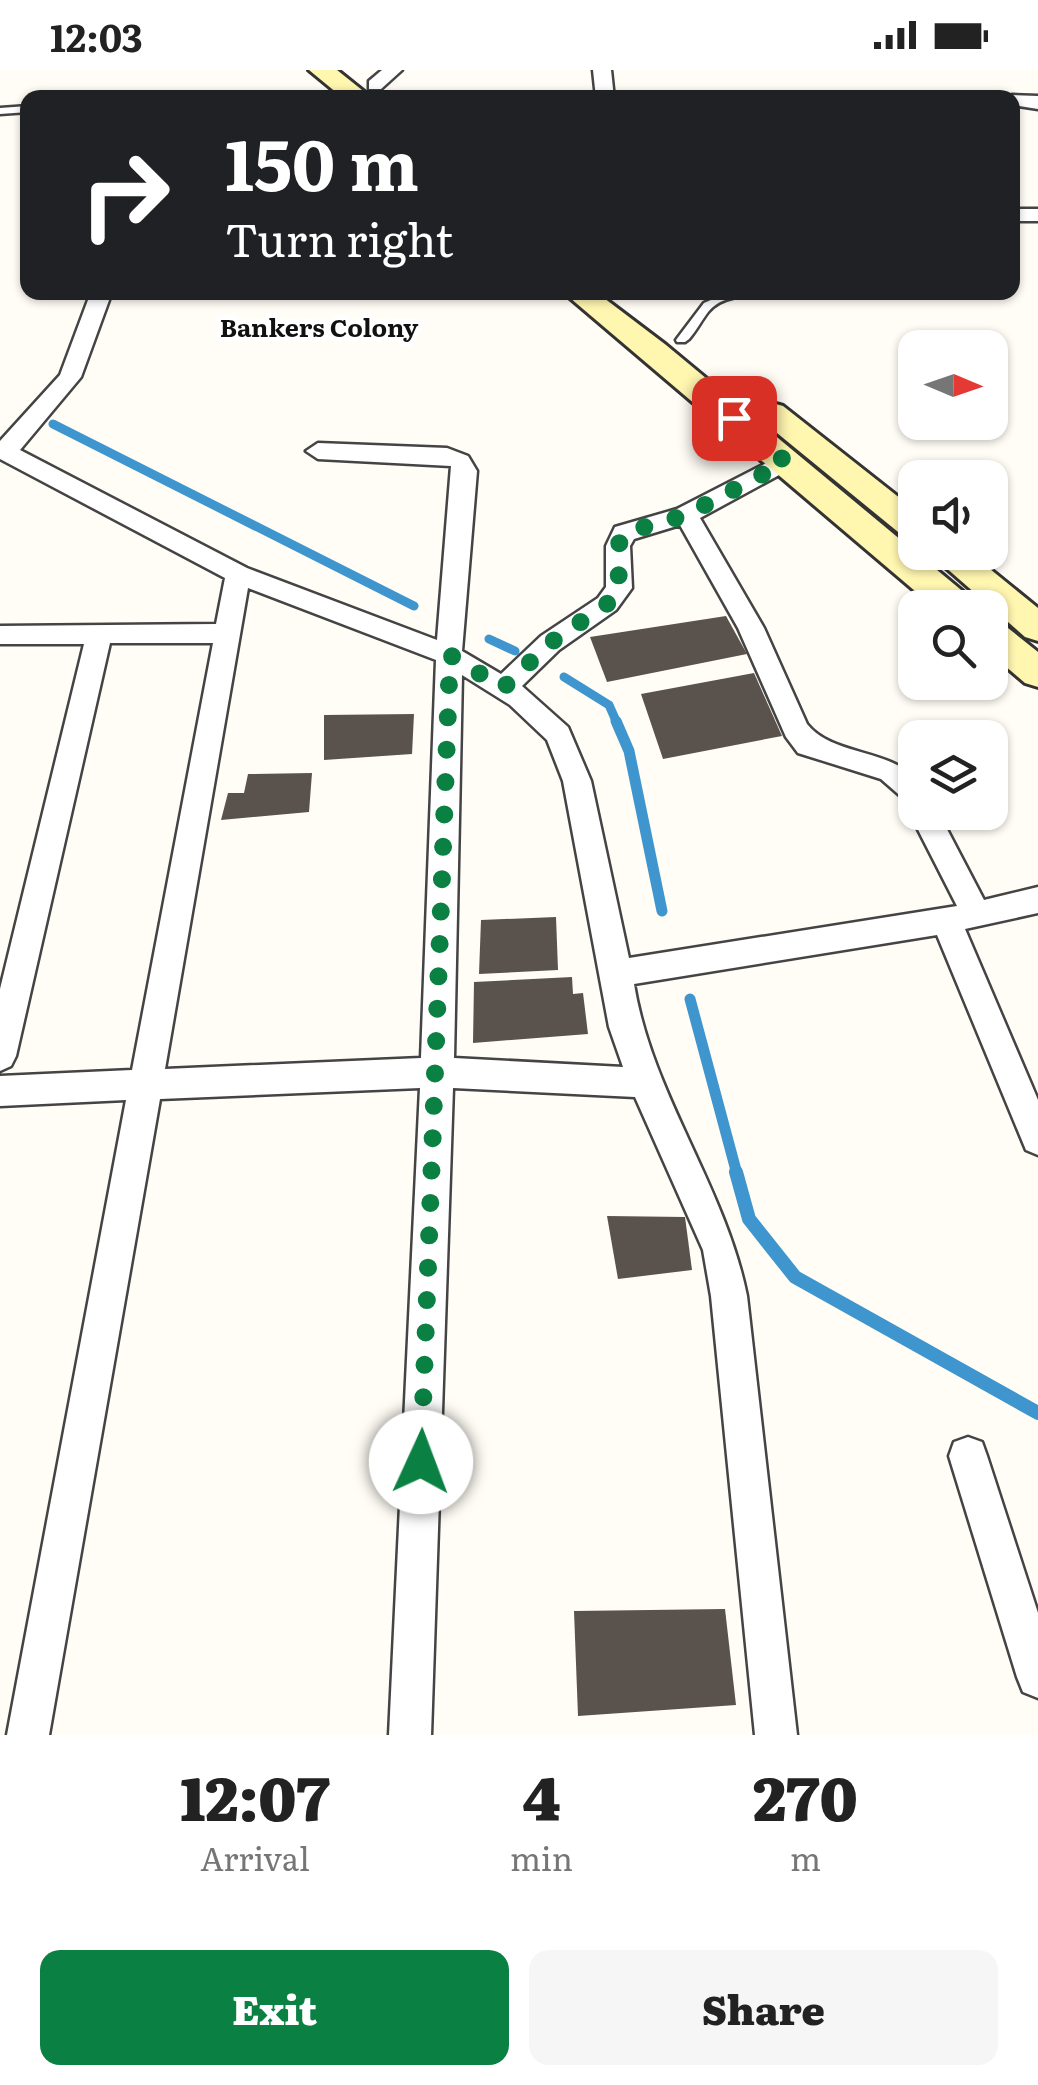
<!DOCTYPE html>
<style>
body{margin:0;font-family:Literata,serif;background:#f6f6f6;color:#222;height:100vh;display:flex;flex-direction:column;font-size:38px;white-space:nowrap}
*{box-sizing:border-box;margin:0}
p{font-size:32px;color:#767676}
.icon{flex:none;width:55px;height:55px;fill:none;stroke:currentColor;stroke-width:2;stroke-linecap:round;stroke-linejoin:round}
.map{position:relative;height:1665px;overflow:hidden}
.side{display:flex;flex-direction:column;background:#fff;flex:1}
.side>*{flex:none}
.guide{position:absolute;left:20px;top:20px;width:1000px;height:210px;border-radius:20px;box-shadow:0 2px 8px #0004;background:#202124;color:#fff;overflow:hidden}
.needle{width:65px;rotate:92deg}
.fabs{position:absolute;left:898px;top:260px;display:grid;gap:20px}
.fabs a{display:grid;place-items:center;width:110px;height:110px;border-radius:20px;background:#fff;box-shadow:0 2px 8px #0004;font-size:50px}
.pin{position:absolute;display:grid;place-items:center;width:85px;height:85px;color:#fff;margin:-42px;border-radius:20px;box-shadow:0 5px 15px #0006}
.me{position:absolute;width:110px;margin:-55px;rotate:2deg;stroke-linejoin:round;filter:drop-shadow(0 0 8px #0008)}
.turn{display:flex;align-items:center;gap:35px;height:210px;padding:0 40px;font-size:45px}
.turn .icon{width:130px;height:130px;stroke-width:2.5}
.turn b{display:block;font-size:70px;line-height:85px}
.eta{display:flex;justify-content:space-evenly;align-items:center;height:170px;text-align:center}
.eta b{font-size:60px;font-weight:800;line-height:70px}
.button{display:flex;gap:20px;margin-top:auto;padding:20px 40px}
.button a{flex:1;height:115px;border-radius:20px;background:#0b8043;color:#fff;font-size:40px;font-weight:800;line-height:115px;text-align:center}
.button a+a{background:#f6f6f6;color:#222}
.status{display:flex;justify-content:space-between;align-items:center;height:70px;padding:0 50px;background:#fff;direction:ltr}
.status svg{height:28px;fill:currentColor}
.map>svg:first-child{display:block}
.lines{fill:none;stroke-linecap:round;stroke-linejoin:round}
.stream-far2{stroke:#3f96cf;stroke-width:9}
.stream-far1{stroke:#3f96cf;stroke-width:11}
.stream{stroke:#3f96cf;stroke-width:14}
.building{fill:#5a524d}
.lane-casing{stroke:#444;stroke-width:5}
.street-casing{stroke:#444;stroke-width:5}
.secondary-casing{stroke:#333;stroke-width:6}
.lane{fill:#fff;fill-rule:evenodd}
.street{fill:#fff;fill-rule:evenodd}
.secondary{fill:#fff6b0;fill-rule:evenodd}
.route{stroke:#0b8043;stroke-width:18;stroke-dasharray:0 32.4}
.labels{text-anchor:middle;stroke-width:10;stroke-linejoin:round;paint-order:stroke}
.far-neighbourhood-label{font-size:25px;font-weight:bold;fill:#111;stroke:#fff}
</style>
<div class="status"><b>12:03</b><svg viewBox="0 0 49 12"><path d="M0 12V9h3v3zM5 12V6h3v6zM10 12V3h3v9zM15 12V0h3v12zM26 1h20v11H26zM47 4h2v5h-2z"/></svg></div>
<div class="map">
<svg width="1038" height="1665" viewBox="0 0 1038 1665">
<rect width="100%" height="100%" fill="#fffdf5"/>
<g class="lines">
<!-- stream-far2 -->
<g class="stream-far2">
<polyline points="53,354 414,536"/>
<polyline points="489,569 515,581"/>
<polyline points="564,607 609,635 617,653"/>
</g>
<!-- stream-far1 -->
<g class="stream-far1">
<polyline points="616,651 629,681 662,841"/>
<polyline points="690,929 737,1104"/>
</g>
<!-- stream -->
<polyline class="stream" points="736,1102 749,1149 795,1207 1038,1343"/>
</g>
<!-- building -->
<g class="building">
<polygon points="726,546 747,584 607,612 590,567"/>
<polygon points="754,603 782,666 663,689 641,624"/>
<polygon points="414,644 412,684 324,690 324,645"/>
<polygon points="312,703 309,742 221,750 228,723 244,723 248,704"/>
<polygon points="556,847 558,900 479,904 481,850"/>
<polygon points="572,907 573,924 583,923 588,964 473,973 474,912"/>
<polygon points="607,1146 685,1147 692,1200 618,1209"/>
<polygon points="725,1539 736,1635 578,1646 574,1541"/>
</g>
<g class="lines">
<!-- lane casing -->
<g class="lane-casing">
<g id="lane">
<polygon points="28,36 28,42 0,44 0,38"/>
<path d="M729 222H783L778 225C755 226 724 222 708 242 701 251 696 261 689 269L685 272H677L676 270 704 233Z"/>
</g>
</g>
<!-- street casing -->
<g class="street-casing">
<g id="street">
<polygon points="382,0 402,0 381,19 369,19 369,11"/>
<polygon points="593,0 611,0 614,28 596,28"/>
<polygon points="1012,25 1038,26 1038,39 1012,35 1012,28 1005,28"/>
<rect x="1012" y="139" width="26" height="12"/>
<path d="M91 222H112L81 307 20 380 247 498 437 570 451 396 318 389 306 381 318 373 447 378 468 386 477 401 462 581 501 604 541 566 598 528 606 517V476L615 457 677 439 778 387H794L798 392 794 397 700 448 764 558 807 654C833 686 886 678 915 708V742H938L984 830 1038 817V843L965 859 1038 1030V1085L1026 1080 937 865 634 914C652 1025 725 1116 747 1226L797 1665H755L711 1226 703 1180 635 1027 453 1018 431 1665H389L420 1018 160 1029 49 1665H7L126 1030 0 1036V1006L132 1000 213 573H110L16 986 11 996 0 1001V919L84 574H0V556L216 554 225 508 0 389V371L60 305ZM680 455 738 558 786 667 798 683 881 709 912 736 909 742 957 836 629 888 591 711 568 657 522 616 559 580 616 540 632 518 630 476 634 469ZM248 518 436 590 421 988 165 999ZM462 605 510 635 547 670 563 711 609 957 623 997 454 988Z"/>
<polygon points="968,1367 982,1372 987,1386 1038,1543 1038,1628 1023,1622 1017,1607 949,1386 954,1372"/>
</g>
</g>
<!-- secondary casing -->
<g class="secondary-casing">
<g id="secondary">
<polygon points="309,0 337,0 372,28 343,28"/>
<polygon points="563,222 596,222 666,275 972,529 977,538 935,538"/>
<polygon points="772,333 783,336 915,440 915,470 903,466 761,350 756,343 761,336"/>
<polygon points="928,482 969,482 1038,538 1038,571 1025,567"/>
<polygon points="990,550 1003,554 1038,582 1038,617 1025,613 990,583"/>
</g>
</g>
<!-- lane -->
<use href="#lane" class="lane"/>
<!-- street -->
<use href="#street" class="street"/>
<!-- secondary -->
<use href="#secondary" class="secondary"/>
</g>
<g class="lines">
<!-- route -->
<polyline class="route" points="421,1392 450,585 503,618 550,573 607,534 619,518 618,476 624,463 686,445 786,392 734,348"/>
</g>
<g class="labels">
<!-- far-neighbourhood labels -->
<g class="far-neighbourhood-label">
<text x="319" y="267">Bankers Colony</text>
</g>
</g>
</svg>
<div class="fabs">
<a><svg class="needle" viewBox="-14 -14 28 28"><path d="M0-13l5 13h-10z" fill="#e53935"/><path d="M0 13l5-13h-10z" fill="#767676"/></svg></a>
<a><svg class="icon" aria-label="sound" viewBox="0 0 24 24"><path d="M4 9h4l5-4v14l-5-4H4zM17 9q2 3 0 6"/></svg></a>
<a><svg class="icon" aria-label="search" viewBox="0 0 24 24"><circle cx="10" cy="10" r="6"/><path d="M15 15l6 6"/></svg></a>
<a><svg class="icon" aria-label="layers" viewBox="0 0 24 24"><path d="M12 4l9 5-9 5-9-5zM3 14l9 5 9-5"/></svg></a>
</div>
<div class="pin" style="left:734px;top:348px;background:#d93025"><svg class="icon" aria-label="arrive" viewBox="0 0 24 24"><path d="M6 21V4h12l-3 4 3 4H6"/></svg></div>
<svg class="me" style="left:421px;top:1392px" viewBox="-20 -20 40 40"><circle r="19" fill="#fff"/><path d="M0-13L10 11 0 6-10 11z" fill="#0b8043"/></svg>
<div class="guide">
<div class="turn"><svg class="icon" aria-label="right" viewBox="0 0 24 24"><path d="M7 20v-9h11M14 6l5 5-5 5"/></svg><div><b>150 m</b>Turn right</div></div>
</div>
</div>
<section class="side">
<div class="eta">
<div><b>12:07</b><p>Arrival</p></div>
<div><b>4</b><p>min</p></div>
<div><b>270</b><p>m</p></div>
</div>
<div class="button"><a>Exit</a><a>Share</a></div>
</section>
